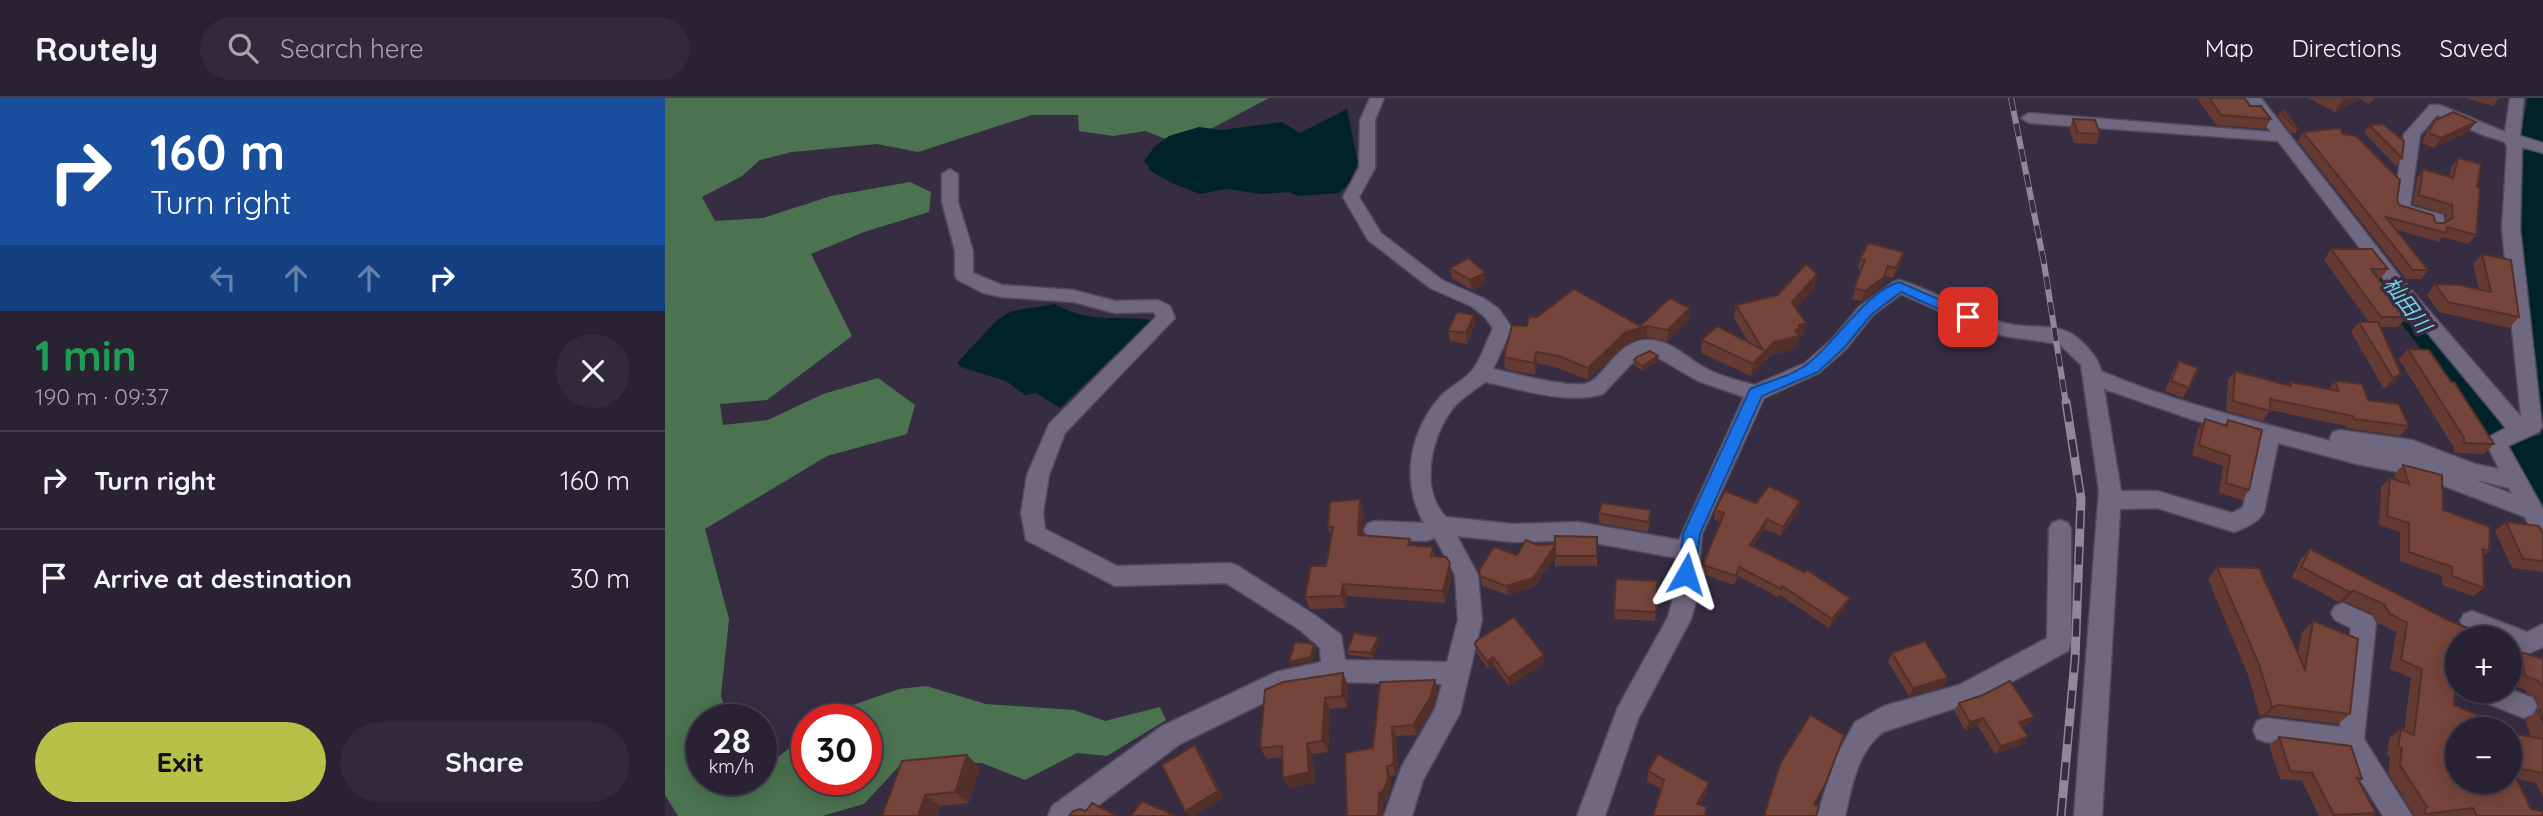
<!DOCTYPE html>
<meta charset="utf-8">
<style>
body{margin:0;font-family:Quicksand,"Noto Sans JP",sans-serif;background:#302a3a;color:#f1f3f6;height:100vh;display:flex;flex-direction:column;font-size:26px;white-space:nowrap}
*{box-sizing:border-box;margin:0}
p{font-size:23px;color:#a5a4ac}
.icon{flex:none;width:38px;height:38px;fill:none;stroke:currentColor;stroke-width:2;stroke-linecap:round;stroke-linejoin:round}
.map{position:relative;flex:1;overflow:hidden}
.side{display:flex;flex-direction:column;background:#282232;width:665px}
.side>*{flex:none}
.hud{background:#1a4fa0;color:#fff;overflow:hidden}
.fabs{position:absolute;left:1780px;top:528px;display:grid;gap:14px}
.fabs a{display:grid;place-items:center;width:77px;height:77px;border-radius:50%;background:#282232;box-shadow:0 4px 18px #0003,0 0 0 2px #443f4d;font-size:35px}
.speed{position:absolute;left:21px;top:606px;display:flex;gap:14px;font-size:35px;font-weight:700;text-align:center}
.speed>*{display:grid;place-content:center;width:91px;height:91px;border-radius:50%;background:#282232;box-shadow:0 4px 18px #0003,0 0 0 2px #443f4d;line-height:1}
.speed small{font-size:18px;font-weight:400}
.speed .limit{border:10px solid #d22;background:#fff;color:#111}
.pin{position:absolute;display:grid;place-items:center;width:60px;height:60px;color:#fff;margin:-30px;border-radius:14px;box-shadow:0 4px 10px #0006}
.me{position:absolute;width:77px;margin:-38px;rotate:6deg;stroke-linejoin:round;filter:drop-shadow(0 0 5px #0008)}
.turn{display:flex;align-items:center;gap:24px;height:147px;padding:0 35px;font-size:32px}
.turn .icon{width:91px;height:91px;stroke-width:2.5}
.turn b{display:block;font-size:49px;line-height:60px}
.lanes{display:flex;align-items:center;height:66px;padding:0 35px;background:#0003;justify-content:center;gap:35px;direction:ltr}
.lanes .off{opacity:.35}
.round{display:grid;place-items:center;flex:none;width:74px;height:74px;border-radius:37px;background:#302a3a}
.overview{display:flex;align-items:center;justify-content:space-between;height:119px;padding:0 35px}
h1{font-size:42px;font-weight:800;line-height:52px;color:#1e9e55}
.button{display:flex;gap:14px;margin-top:auto;padding:14px 35px}
.button a{flex:1;height:80px;border-radius:42px;background:#b8c147;color:#111;font-size:28px;font-weight:800;line-height:80px;text-align:center}
.button a+a{background:#302a3a;color:#f1f3f6}
ul{padding:0;list-style:none}
li{display:flex;align-items:center;gap:21px;height:98px;padding:0 35px;border-top:2px solid #443f4d}
li div{flex:1}
li b{display:block;font-size:26px}
li em{font-style:normal}
header{display:flex;align-items:center;gap:42px;box-sizing:border-box;height:98px;padding:0 35px;background:#282232;border-bottom:2px solid #443f4d}
header strong{font-size:33px}
nav{display:flex;gap:38px;margin-inline-start:auto;font-size:24px}
.search{width:490px;height:63px;background:#302a3a;display:flex;align-items:center;gap:18px;box-sizing:border-box;padding:0 24px;border-radius:38px;color:#a5a4ac;font-size:26px}
main{display:flex;flex:1;min-height:0}
.map>svg:first-child{display:block}
.forest{fill:#4b7350}
.water{fill:#002329}
.lines{fill:none;stroke-linecap:round;stroke-linejoin:round}
.river{fill:#002329;fill-rule:evenodd}
.minor-casing{stroke:#524b5d;stroke-width:3}
.minor{fill:#706780;fill-rule:evenodd}
.rail-far1-casing{stroke:#8f889a;stroke-width:6}
.rail-casing{stroke:#8f889a;stroke-width:9}
.rail-far1{stroke:#362d43;stroke-width:4.5;stroke-dasharray:13;stroke-linecap:butt}
.rail{stroke:#362d43;stroke-width:6;stroke-dasharray:18;stroke-linecap:butt}
.wall{fill:#653a33}
.shaded-wall{fill:#523029}
.building{fill:#75443b;stroke:#523029;stroke-width:2}
.route{fill:#1a73e8;stroke:#114b97;stroke-width:2}
.labels{text-anchor:middle;stroke-width:7;stroke-linejoin:round;paint-order:stroke}
.water-label{font-size:21px;font-style:italic;fill:#6dd7e8;stroke:#362d43}
</style>
<header>
<strong>Routely</strong>
<div class="search"><svg class="icon" aria-label="search" viewBox="0 0 24 24"><circle cx="10" cy="10" r="6"/><path d="M15 15l6 6"/></svg>Search here</div>
<nav><a>Map</a><a>Directions</a><a>Saved</a></nav>
</header>
<main>
<section class="side">
<div class="hud">
<div class="turn"><svg class="icon" aria-label="right" viewBox="0 0 24 24"><path d="M7 20v-9h11M14 6l5 5-5 5"/></svg><div><b>160 m</b>Turn right</div></div>
<div class="lanes"><svg class="icon off" aria-label="left" viewBox="0 0 24 24"><path d="M17 20v-9H6M10 6l-5 5 5 5"/></svg><svg class="icon off" aria-label="ahead" viewBox="0 0 24 24"><path d="M12 20V5M6 11l6-6 6 6"/></svg><svg class="icon off" aria-label="ahead" viewBox="0 0 24 24"><path d="M12 20V5M6 11l6-6 6 6"/></svg><svg class="icon" aria-label="right" viewBox="0 0 24 24"><path d="M7 20v-9h11M14 6l5 5-5 5"/></svg></div>
</div>
<div class="overview"><div><h1>1 min</h1><p>190 m · 09:37</p></div><a class="round"><svg class="icon" aria-label="close" viewBox="0 0 24 24"><path d="M6 6l12 12M18 6L6 18"/></svg></a></div>
<ul>
<li><svg class="icon" aria-label="right" viewBox="0 0 24 24"><path d="M7 20v-9h11M14 6l5 5-5 5"/></svg><div><b>Turn right</b></div><em>160 m</em></li>
<li><svg class="icon" aria-label="arrive" viewBox="0 0 24 24"><path d="M6 21V4h12l-3 4 3 4H6"/></svg><div><b>Arrive at destination</b></div><em>30 m</em></li>
</ul>
<div class="button"><a>Exit</a><a>Share</a></div>
</section>
<div class="map">
<svg width="1878" height="718" viewBox="0 0 1878 718">
<rect width="100%" height="100%" fill="#362d43"/>
<!-- forest -->
<polygon class="forest" points="0,0 604,0 540,34 509,44 480,33 448,38 414,33 413,17 367,17 253,54 212,46 127,54 95,62 77,78 37,99 50,123 98,120 166,98 245,84 266,94 264,114 199,134 146,156 187,238 102,302 55,306 58,327 103,322 158,296 213,280 250,307 242,336 162,358 40,431 64,521 56,597 62,621 37,621 37,681 96,681 96,664 106,664 142,637 142,681 201,681 201,621 163,621 179,610 234,591 261,588 321,606 409,612 440,623 495,609 501,622 442,658 412,655 360,682 317,665 237,665 199,706 157,718 13,718 0,697"/>
<!-- water -->
<g class="water">
<path d="M1863 0H1878V407L1844 356 1854 341 1876 337C1867 226 1837 110 1863 0Z"/>
<polygon points="682,11 693,65 684,86 674,95 634,98 624,94 597,96 561,91 535,96 509,86 487,74 479,63 490,48 504,38 534,29 557,32 617,24 635,35"/>
<path d="M390 206C425 226 450 217 486 222L395 310 371 295 360 297 341 283 296 269 292 265 333 221 347 213Z"/>
</g>
<g class="lines">
<!-- river -->
<polygon class="river" points="1710,159 1721,162 1824,291 1878,353 1878,393 1865,388 1800,309 1699,176 1694,169 1699,162"/>
<!-- minor casing -->
<g class="minor-casing">
<g id="minor">
<path d="M705 0H719L710 22V70L694 99 716 135 777 182 818 200 834 211 847 230 828 271C848 275 907 291 923 285 941 278 951 243 982 242 1007 241 1023 262 1044 272 1058 279 1074 283 1090 287L1140 265 1167 241 1194 209 1228 184 1234 182C1273 193 1308 220 1349 227 1368 230 1391 226 1407 236 1419 244 1434 260 1436 273 1510 305 1589 323 1666 343L1665 340 1668 334 1675 332 1747 342 1810 366 1834 371 1821 345 1824 339 1841 330 1724 188 1613 43 1364 25 1356 20 1364 15 1606 34 1581 0H1596L1736 180 1856 319 1837 131 1842 50 1840 44 1818 37 1772 17 1755 37 1745 108 1778 117 1780 127 1771 132 1765 131 1763 124 1730 115 1728 111 1739 36 1765 7H1775L1840 34 1845 0H1859L1855 38 1878 45V55L1857 49 1855 131 1877 329 1874 334 1843 348 1878 411V443L1870 440 1860 419 1753 378 1692 366 1613 345 1599 414C1594 424 1580 430 1569 434L1492 410 1455 411 1437 718H1409L1434 392 1416 267 1394 246 1339 238 1296 223 1236 196 1208 217 1181 251 1154 275 1099 300 1037 436 1032 500 1026 521 973 621 940 718H912L953 609 1003 519 1008 500 1012 460 913 442 848 444 792 438 813 477 817 522 795 615 758 682 747 718H719L737 668 770 611 777 586 669 584 623 593 515 646 419 718H383L387 708 497 628 611 574 656 564 655 550 635 532 561 485 450 488 361 442 356 415 362 377 384 326 491 219 489 214 450 215 408 204 337 199 318 195 293 182 290 178V153L277 104V76L285 71 293 76V104L308 153V175L337 187 408 192 450 203 493 202 505 208 510 220 400 335 384 377 378 415 380 431 452 468 565 465 573 468 651 518 676 537 680 562 782 564 793 522 790 477 770 440 761 443 710 441 702 438 699 432 702 426 710 423 759 425C735 384 745 332 776 298 785 288 801 282 809 270 817 258 822 243 828 230L820 219 806 208 765 190 703 142 678 99 694 70 695 22ZM985 255 1033 283 1079 299 1014 442 913 424 848 426 781 419C753 391 767 334 790 308 798 299 810 292 820 284 857 291 900 307 938 296L970 262ZM1439 291 1526 321 1593 340 1578 409 1567 415 1492 393H1456ZM1811 382 1844 390 1847 396Z"/>
<path d="M1395 422 1403 425 1406 431V545L1403 553 1312 603 1218 634C1192 654 1187 688 1180 718H1152L1170 661 1190 624 1219 608 1294 587 1382 540 1384 431 1387 425Z"/>
<polygon points="1678,505 1707,518 1711,525 1699,641 1747,718 1718,718 1678,654 1601,644 1592,641 1588,632 1592,623 1601,620 1675,629 1686,530 1670,522 1666,515 1670,508"/>
<polygon points="1807,513 1862,534 1878,526 1878,549 1863,556 1844,549 1844,541 1825,541 1799,530 1795,523 1799,516"/>
<polygon points="1844,591 1868,600 1872,608 1868,616 1859,620 1811,601 1808,593 1844,593"/>
</g>
</g>
<!-- minor -->
<use href="#minor" class="minor"/>
<!-- rail-far1 casing -->
<g class="rail-far1-casing">
<polyline id="rail-far1" points="1346,0 1379,165 1401,306"/>
</g>
<!-- rail casing -->
<g class="rail-casing">
<polyline id="rail" points="1396,718 1410,561 1416,401 1401,304"/>
</g>
<!-- rail-far1 -->
<use href="#rail-far1" class="rail-far1"/>
<!-- rail -->
<use href="#rail" class="rail"/>
</g>
<!-- wall -->
<g class="wall">
<polygon points="1532,0 1579,0 1585,8 1606,21 1600,31 1551,27"/>
<polygon points="1643,0 1711,0 1704,6 1695,1 1670,14"/>
<polygon points="1800,0 1834,0 1828,8"/>
<polygon points="1616,13 1633,30 1630,35 1626,35 1613,18"/>
<polygon points="1408,21 1435,36 1431,46 1409,45 1404,31"/>
<polygon points="1769,23 1803,34 1769,50 1757,45 1762,33"/>
<polygon points="1704,27 1737,60 1731,68 1699,35"/>
<polygon points="1638,34 1678,36 1732,102 1734,107 1771,125 1779,125 1781,124 1781,116 1748,106 1752,80 1758,71 1784,78 1786,69 1793,60 1812,89 1811,137 1803,146 1777,139 1774,144 1732,132 1763,172 1756,181 1741,181 1633,43"/>
<polygon points="1666,151 1723,171 1715,181 1714,181 1742,219 1733,229 1715,229 1736,276 1728,286 1719,291 1686,234 1694,224 1704,224 1659,162"/>
<polygon points="1239,154 1236,164 1228,180 1220,178 1216,190 1197,203 1187,201 1196,172 1193,171 1195,161"/>
<polygon points="1817,156 1854,219 1844,230 1774,214 1762,197 1770,186 1814,192 1808,166"/>
<polygon points="785,170 820,175 821,185 806,192 787,180"/>
<polygon points="1150,189 1131,210 1139,238 1134,239 1131,251 1106,257 1086,278 1036,255 1037,242 1084,245 1069,220 1071,207"/>
<polygon points="809,217 810,227 802,246 785,243 783,233"/>
<polygon points="1024,222 1002,243 982,239 961,246 923,282 893,270 872,265 870,277 840,271 839,259 862,228 975,228"/>
<polygon points="1743,251 1829,346 1819,356 1789,355 1789,350 1734,261"/>
<polygon points="969,262 993,263 977,273 969,267"/>
<polygon points="1514,263 1524,290 1518,300 1500,293 1508,273"/>
<polygon points="1570,273 1623,287 1625,284 1663,291 1670,283 1744,328 1735,338 1681,330 1680,328 1605,312 1598,323 1561,313 1563,282"/>
<polygon points="1540,321 1559,328 1563,322 1584,392 1577,402 1554,395 1558,368 1527,357 1533,331"/>
<polygon points="1738,367 1778,412 1824,453 1818,459 1819,490 1808,498 1777,487 1777,478 1735,463 1735,434 1714,427 1716,389 1725,380 1731,382 1729,376"/>
<polygon points="1135,403 1133,413 1116,438 1100,431 1088,448 1181,508 1164,530 1115,497 1113,499 1073,478 1069,487 1037,476 1038,467 1056,424 1049,421 1050,412 1091,405"/>
<polygon points="986,412 983,434 934,425 934,415"/>
<polygon points="699,414 697,438 745,441 746,448 768,449 770,458 787,477 780,505 682,498 680,510 645,511 640,499 661,468 666,439 663,429"/>
<polygon points="1841,424 1878,436 1878,474 1847,470 1830,433"/>
<polygon points="932,439 932,468 890,468 890,459 869,489 843,497 817,488 814,472 872,447 890,446"/>
<polygon points="1645,451 1792,541 1792,586 1791,585 1789,607 1830,632 1866,639 1860,622 1871,615 1874,607 1870,599 1861,594 1861,592 1847,587 1844,572 1844,562 1856,554 1878,561 1878,699 1871,685 1852,681 1866,711 1878,718 1748,718 1749,717 1723,675 1725,659 1722,657 1724,640 1736,631 1739,633 1746,580 1725,571 1731,534 1713,525 1708,516 1679,503 1674,504 1627,479 1636,461"/>
<polygon points="1552,469 1633,555 1637,534 1648,523 1685,616 1673,626 1601,617 1595,619 1583,577 1543,481"/>
<polygon points="951,481 991,514 990,523 949,521"/>
<polygon points="714,543 708,560 684,557 682,553"/>
<polygon points="810,547 879,557 879,566 844,588 829,568 823,571 812,556"/>
<polygon points="1227,555 1283,580 1279,589 1244,598 1223,564"/>
<polygon points="770,582 773,592 768,610 752,637 731,638 733,671 731,677 725,678 726,690 721,704 718,704 718,718 682,718 708,650"/>
<polygon points="683,587 682,609 665,611 663,654 647,656 650,684 624,690 617,659 602,661 595,650 600,592"/>
<polygon points="1294,605 1363,627 1357,629 1357,647 1330,656 1313,628 1300,632 1289,613"/>
<polygon points="1614,639 1697,681 1694,683 1711,715 1707,718 1654,718 1637,683 1615,681 1604,647"/>
<polygon points="315,669 304,705 275,708 272,718 217,718"/>
<polygon points="983,673 1044,685 1042,695 1035,707 1042,709 1040,718 988,718 996,691 982,683"/>
</g>
<!-- shaded-wall -->
<g class="shaded-wall">
<polygon points="1679,0 1696,0 1670,14"/>
<polygon points="1811,24 1803,34 1769,50 1776,40"/>
<polygon points="1239,154 1236,164 1228,180 1231,170"/>
<polygon points="1223,168 1216,190 1197,203 1200,193"/>
<polygon points="820,175 821,185 806,192 805,182"/>
<polygon points="1152,176 1150,189 1125,217 1127,204"/>
<polygon points="1025,210 1024,222 1002,243 1003,232"/>
<polygon points="809,217 810,227 802,246 801,235"/>
<polygon points="1141,225 1139,238 1134,239 1131,251 1106,257 1086,278 1088,266 1109,244 1130,232 1134,227"/>
<polygon points="982,228 982,239 961,246 923,282 923,270 961,234"/>
<polygon points="871,254 872,265 870,277 869,265"/>
<polygon points="993,258 993,263 977,273 977,268"/>
<polygon points="1736,276 1728,286 1719,291 1728,280"/>
<polygon points="695,401 699,414 697,449 693,437"/>
<polygon points="1135,403 1133,413 1116,438 1118,429"/>
<polygon points="1102,421 1100,431 1083,456 1085,447"/>
<polygon points="890,448 891,458 869,489 843,497 841,488"/>
<polygon points="785,465 787,477 780,505 778,493"/>
<polygon points="678,486 682,498 680,510 676,498"/>
<polygon points="1689,493 1679,503 1674,504 1684,494"/>
<polygon points="1185,500 1181,508 1164,530 1167,521"/>
<polygon points="713,539 714,543 708,560 706,555"/>
<polygon points="649,546 651,550 648,563 626,568 624,564"/>
<polygon points="879,557 879,566 844,588 843,580"/>
<polygon points="828,559 829,568 823,571 822,563"/>
<polygon points="678,575 683,587 682,609 677,598"/>
<polygon points="1283,580 1279,589 1244,598 1248,590"/>
<polygon points="770,582 773,592 768,610 752,637 748,627"/>
<polygon points="660,600 665,611 663,654 657,643"/>
<polygon points="1613,607 1601,617 1595,619 1607,609"/>
<polygon points="1369,619 1363,627 1348,632 1354,624"/>
<polygon points="1318,620 1313,628 1300,632 1305,624"/>
<polygon points="727,629 731,638 733,671 731,677 727,667"/>
<polygon points="1363,639 1357,647 1330,656 1336,648"/>
<polygon points="642,645 647,656 650,684 624,690 618,680"/>
<polygon points="530,647 536,655 559,700 530,718 524,718 520,713"/>
<polygon points="302,657 315,669 304,705 290,694"/>
<polygon points="722,668 725,678 726,690 721,704 718,704 718,718 713,718 714,695"/>
<polygon points="1044,685 1042,695 1030,715 1032,706"/>
<polygon points="260,697 275,708 272,718 253,718"/>
</g>
<!-- building -->
<g class="building">
<polygon points="1544,0 1579,0 1585,8 1596,8 1606,21 1556,17"/>
<polygon points="1619,12 1633,30 1629,29 1616,13"/>
<polygon points="1788,14 1811,24 1776,40 1764,35 1769,23"/>
<polygon points="1408,21 1430,22 1435,36 1413,35"/>
<polygon points="1718,26 1739,43 1737,60 1704,27"/>
<polygon points="1675,30 1678,36 1691,38 1735,82 1732,102 1734,107 1768,117 1771,125 1779,125 1788,120 1787,107 1754,97 1758,71 1788,80 1793,60 1816,66 1812,89 1815,90 1811,137 1782,129 1781,135 1721,119 1763,172 1748,172 1638,34"/>
<polygon points="1203,145 1239,154 1231,170 1223,168 1219,179 1200,193 1189,190 1200,162 1195,161"/>
<polygon points="1666,151 1707,151 1723,171 1706,171 1742,219 1716,219"/>
<polygon points="1817,156 1846,162 1854,219 1783,204 1770,186 1794,187 1826,194"/>
<polygon points="804,160 820,175 805,182 785,170"/>
<polygon points="1141,166 1152,176 1127,204 1141,225 1134,227 1136,230 1130,232 1134,238 1109,244 1088,266 1037,242 1052,228 1098,252 1071,207 1113,197"/>
<polygon points="909,191 975,228 1005,200 1025,210 1003,232 982,228 961,234 923,270 893,258 871,254 869,265 839,259 847,227 862,228 864,219 872,219"/>
<polygon points="792,214 809,217 801,235 783,233"/>
<polygon points="1694,224 1713,224 1736,276 1728,280"/>
<polygon points="1743,251 1764,252 1786,284 1789,284 1829,346 1799,345 1799,340"/>
<polygon points="985,253 993,258 977,268 969,262 972,259"/>
<polygon points="1514,263 1533,270 1524,290 1506,283"/>
<polygon points="1570,273 1626,288 1625,284 1674,293 1670,283 1697,286 1703,302 1734,306 1744,328 1689,321 1688,318 1605,301 1605,313 1568,303"/>
<polygon points="1540,321 1562,328 1563,322 1597,332 1584,392 1561,385 1565,358 1534,347"/>
<polygon points="1738,367 1777,377 1778,412 1825,429 1824,453 1818,451 1819,490 1787,478 1787,469 1744,454 1744,425 1722,418 1725,380 1744,386"/>
<polygon points="1104,388 1135,403 1118,429 1102,421 1085,447 1139,474 1142,472 1185,500 1167,521 1117,488 1116,491 1074,469 1071,478 1038,467 1059,415 1050,412 1060,393 1091,405"/>
<polygon points="695,401 693,437 745,441 743,447 768,449 766,458 781,459 785,465 778,493 678,486 676,498 640,499 646,468 661,468 668,429 663,429 665,404"/>
<polygon points="937,405 986,412 983,424 934,415"/>
<polygon points="1841,424 1874,428 1878,436 1878,463 1858,461"/>
<polygon points="890,438 932,439 932,458 890,458 890,448 868,480 841,488 815,478 814,472 829,449 852,457 861,442 872,447 890,446"/>
<polygon points="1645,451 1783,522 1827,540 1792,541 1792,575 1789,607 1830,624 1830,632 1792,632 1792,684 1844,684 1844,635 1878,641 1878,675 1846,669 1866,711 1878,713 1878,718 1812,718 1808,710 1761,716 1759,713 1762,709 1735,667 1737,650 1733,649 1736,631 1749,637 1757,571 1736,562 1742,525 1724,515 1719,506 1689,493 1684,494 1636,469"/>
<polygon points="1552,469 1594,470 1640,571 1648,523 1693,541 1685,616 1613,607 1607,609 1594,566"/>
<polygon points="951,481 992,483 991,514 949,512"/>
<polygon points="849,519 879,557 843,580 828,559 822,563 810,547 811,543"/>
<polygon points="689,535 713,539 706,555 682,553"/>
<polygon points="1260,543 1283,580 1248,590 1227,555"/>
<polygon points="630,544 649,546 646,559 624,564"/>
<polygon points="1856,554 1878,561 1878,587 1874,585 1874,583 1860,578"/>
<polygon points="678,575 677,598 660,600 657,643 642,645 644,674 618,680 617,648 595,650 600,592 618,584"/>
<polygon points="770,582 765,600 748,627 727,629 729,662 727,667 722,668 723,681 718,694 714,695 713,718 682,718 680,655 708,650 715,584"/>
<polygon points="1345,583 1369,619 1354,624 1363,639 1336,648 1318,620 1305,624 1294,605 1318,597"/>
<polygon points="1878,611 1878,625 1874,613"/>
<polygon points="1145,617 1179,637 1161,685 1149,706 1154,709 1151,718 1099,718 1115,666"/>
<polygon points="1614,639 1686,648 1697,681 1692,680 1711,715 1669,717 1647,675 1625,673"/>
<polygon points="530,647 553,693 520,713 497,667"/>
<polygon points="993,656 1044,685 1032,706 1042,709 1039,718 988,718 999,682 983,673"/>
<polygon points="302,657 290,694 260,697 253,718 217,718 237,663"/>
<polygon points="477,703 509,717 508,718 466,718"/>
<polygon points="427,705 452,718 404,718 408,713 415,711 421,713"/>
</g>
<!-- route -->
<path class="route" d="M1234 184 1308 216 1310 219 1308 222H1298L1236 194 1207 216 1179 250 1153 274 1097 298 1035 436 1030 476 1028 481 1021 484 1015 481 1013 476 1018 436 1085 291C1104 283 1130 277 1145 264 1173 241 1201 194 1234 184Z"/>
<g class="labels">
<!-- water labels -->
<g class="water-label">
<text transform="translate(1742 207) rotate(53)" y="7">杣田川</text>
</g>
</g>
</svg>
<div class="fabs">
<a>+</a>
<a>−</a>
</div>
<div class="speed"><div>28<small>km/h</small></div><div class="limit">30</div></div>
<div class="pin" style="left:1303px;top:219px;background:#d93025"><svg class="icon" aria-label="arrive" viewBox="0 0 24 24"><path d="M6 21V4h12l-3 4 3 4H6"/></svg></div>
<svg class="me" style="left:1021px;top:476px" viewBox="-20 -20 40 40"><path d="M0-17L14 15 0 8-14 15z" fill="#1a73e8" stroke="#fff" stroke-width="4"/></svg>
</div>
</main>
